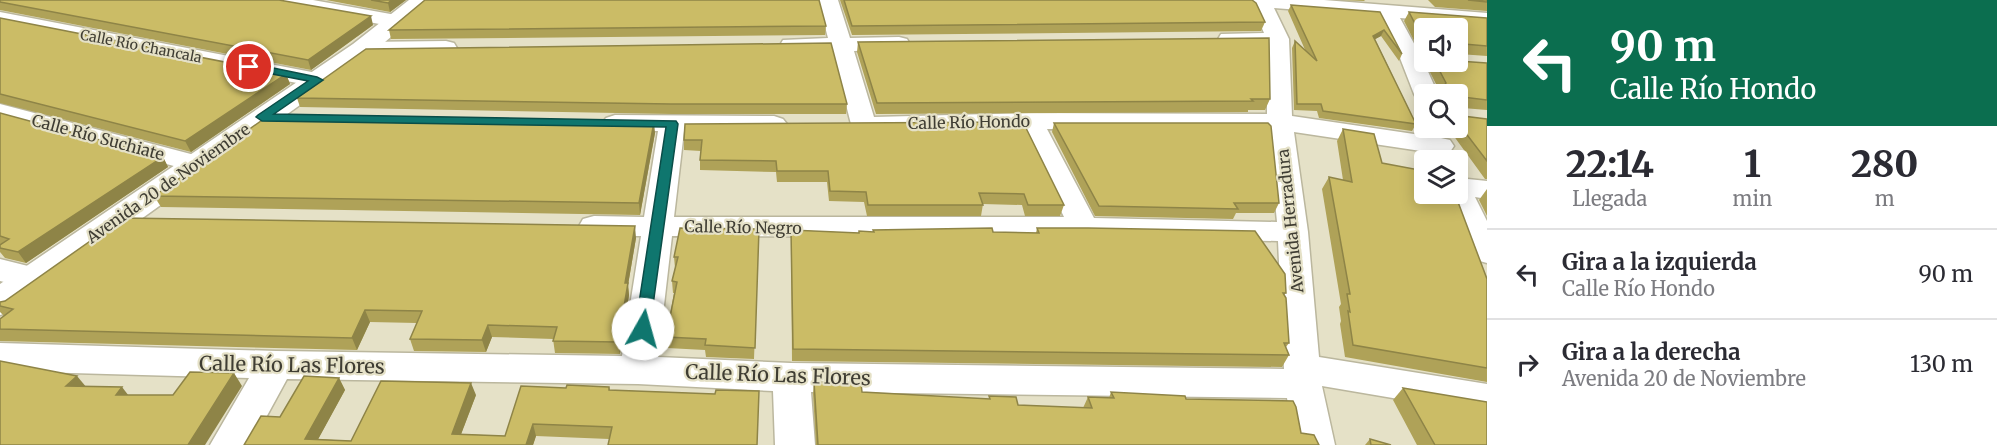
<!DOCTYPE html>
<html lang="es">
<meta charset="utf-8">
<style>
body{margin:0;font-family:Merriweather,serif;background:#f7f7f7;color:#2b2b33;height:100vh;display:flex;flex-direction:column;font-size:22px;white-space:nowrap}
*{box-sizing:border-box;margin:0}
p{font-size:20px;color:#7c7c81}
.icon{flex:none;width:33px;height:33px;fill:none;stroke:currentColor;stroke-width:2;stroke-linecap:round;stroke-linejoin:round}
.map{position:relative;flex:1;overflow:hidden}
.side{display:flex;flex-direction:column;background:#fff;width:510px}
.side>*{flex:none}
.top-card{background:#0b6e4f;color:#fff;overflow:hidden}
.buttons{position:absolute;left:1414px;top:18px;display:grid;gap:12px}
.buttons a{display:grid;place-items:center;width:54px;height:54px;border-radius:6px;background:#fff;box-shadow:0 3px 15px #0003;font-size:30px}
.pin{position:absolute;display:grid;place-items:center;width:51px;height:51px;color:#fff;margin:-26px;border:3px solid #fff;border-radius:50%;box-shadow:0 2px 6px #0007}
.me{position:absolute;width:66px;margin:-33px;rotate:7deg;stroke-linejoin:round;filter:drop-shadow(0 0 4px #0008)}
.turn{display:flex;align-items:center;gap:21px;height:126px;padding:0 24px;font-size:27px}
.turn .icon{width:78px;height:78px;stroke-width:2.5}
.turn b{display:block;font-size:42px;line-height:51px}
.eta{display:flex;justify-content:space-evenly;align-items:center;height:102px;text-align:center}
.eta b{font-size:36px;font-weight:800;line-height:42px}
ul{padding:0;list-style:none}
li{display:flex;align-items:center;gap:18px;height:90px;padding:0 24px;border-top:2px solid #e1e1e2}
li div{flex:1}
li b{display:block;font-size:22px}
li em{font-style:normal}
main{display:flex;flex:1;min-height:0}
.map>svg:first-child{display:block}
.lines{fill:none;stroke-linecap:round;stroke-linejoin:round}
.minor-casing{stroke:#bbb79e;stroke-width:3}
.tertiary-casing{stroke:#bbb79e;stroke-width:3}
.minor{fill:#fff;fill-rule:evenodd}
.tertiary{fill:#fff;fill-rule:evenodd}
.wall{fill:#afa258}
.shaded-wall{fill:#8e8447}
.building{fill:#cbbc66;stroke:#8e8447;stroke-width:1.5}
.route{fill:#0f766e;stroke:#0a4d48;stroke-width:1.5}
.labels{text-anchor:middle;stroke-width:4.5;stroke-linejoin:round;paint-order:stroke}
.far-street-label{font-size:14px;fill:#3f3d33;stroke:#e5e1c7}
.street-label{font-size:16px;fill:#3f3d33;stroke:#e5e1c7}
.near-street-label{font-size:20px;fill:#3f3d33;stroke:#e5e1c7}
</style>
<main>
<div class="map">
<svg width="1487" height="445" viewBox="0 0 1487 445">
<rect width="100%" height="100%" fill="#e5e1c7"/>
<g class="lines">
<!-- minor casing -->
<g class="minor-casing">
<g id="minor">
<polygon points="270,0 313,0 396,15 403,17 406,21 403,25 396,27 280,6 273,4"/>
<path d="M818 0H838L850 38 899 37 907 39 910 44 907 49 854 51 874 117 1030 113 1267 114V45L1221 44 1218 39 1221 34 1264 33 1250 0H1324L1487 13V25L1400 18 1422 58 1438 94H1425V101L1417 99 1414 94 1400 58 1378 16 1274 8 1289 39 1292 116 1441 138 1450 140 1454 146 1450 152 1441 154 1294 132 1308 232 1319 357 1487 384V414L1322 386 1335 445H1295L1287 398 811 392 815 445H775L773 391 638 384 287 379 251 445H210L249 378 0 371V343L276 351 622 356 641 236H594L583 233 579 226 583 219 594 216 644 217 658 131H615L606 128 602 123 606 118 615 115 774 116 783 119 787 124 783 129 774 132 684 131 674 217H1064L1021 129 876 132 855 129 851 124 832 51 783 50 780 45 783 40 828 38ZM1047 129 1268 130 1277 222 1094 218ZM672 236 1084 237 1278 241 1284 369 791 363 658 357Z"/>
<polygon points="0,12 317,73 325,75 329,80 325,85 317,87 0,24"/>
<polygon points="446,41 454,43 457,48 454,53 362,56 354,54 351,49 354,44 362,42"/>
<polygon points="0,104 206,158 210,164 206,170 196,172 0,119"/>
<polygon points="1458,178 1487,181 1487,199 1475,197 1487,221 1487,263 1476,260 1471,253 1445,194 1458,194"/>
<polygon points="0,259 44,270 48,278 44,286 32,289 0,281"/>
</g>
</g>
<!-- tertiary casing -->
<g class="tertiary-casing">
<polygon id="tertiary" points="409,0 434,0 371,54 13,311 0,315 0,284 353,44"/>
</g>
<!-- minor -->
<use href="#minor" class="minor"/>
<!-- tertiary -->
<use href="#tertiary" class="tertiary"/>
</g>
<!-- wall -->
<g class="wall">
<polygon points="0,0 373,25 311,70 0,10"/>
<polygon points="326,0 406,0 390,12"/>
<polygon points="840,0 1252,0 1265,22 1261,31 852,35"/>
<polygon points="1340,0 1365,0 1364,1"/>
<polygon points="1428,0 1487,0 1487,11 1435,7"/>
<polygon points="1291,5 1380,12 1402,54 1399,61 1381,36 1375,39 1416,124 1412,131 1319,118 1317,111 1294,110 1292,48 1295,41 1306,52 1288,11"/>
<polygon points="1409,12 1487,18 1487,56 1459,54 1458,56 1458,28 1425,28 1425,62 1458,62 1487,63 1487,110 1463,108 1463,116 1487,119 1487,179 1485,179 1448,128 1458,128 1458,94 1428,94 1433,86 1437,86 1404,21"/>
<polygon points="0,18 286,74 290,84 191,152 0,103"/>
<polygon points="826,26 825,35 391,39 389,30"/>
<polygon points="858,42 1270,99 1265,110 1248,110 1248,112 876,114 857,52"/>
<polygon points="297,98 847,104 846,114 672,114 300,107"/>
<polygon points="0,113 163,157 168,167 26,263 5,258 0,252"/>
<polygon points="1023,122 1064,205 1060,216 1025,216 1022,205 983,204 981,216 867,216 864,202 829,201 827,182 777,182 776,172 700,170 700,160 701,151 684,150 684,140"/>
<polygon points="1054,123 1279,203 1274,213 1236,213 1233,219 1095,216 1052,132"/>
<polygon points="1343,129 1382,163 1487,279 1487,382 1345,357 1340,324 1341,321 1339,307 1341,304 1322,189 1329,177 1343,180 1337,141"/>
<polygon points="655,133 640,215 161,207 154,196"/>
<polygon points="1487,189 1487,216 1479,200"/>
<polygon points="1037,228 1286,293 1284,295 1289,343 1286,347 1289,355 1282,367 792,361 791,230 859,233 873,232 873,230 1036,233"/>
<polygon points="759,229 754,359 706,357 705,350 667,348 666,337 674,293 673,293 672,281 675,268 674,257"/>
<polygon points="636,238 628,285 629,295 620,354 555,353 553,339 492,337 486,352 414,351 410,339 417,323 370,322 357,350 0,341 0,319 4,316 0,312 0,302"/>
<polygon points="339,378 345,390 318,439 351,441 476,395 461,434 505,436 566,388 609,387 610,390 715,394 759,391 609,439 536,436 533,445 244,445 280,417"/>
<polygon points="814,382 862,392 989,399 989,396 1018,405 1083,408 1088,397 1109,398 1111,392 1186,399 1301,433 1319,445 816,445 813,394"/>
<polygon points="1403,388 1487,445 1417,445 1393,400"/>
<polygon points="1370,439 1391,445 1365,445"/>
</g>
<!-- shaded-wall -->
<g class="shaded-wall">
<polygon points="392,0 406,0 390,12 388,3"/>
<polygon points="371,16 373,25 311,70 308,60"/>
<polygon points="1384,30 1381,36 1370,42 1373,36"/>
<polygon points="286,74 290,84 191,152 185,141"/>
<polygon points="654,122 655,133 640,215 639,203"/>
<polygon points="163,157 168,167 26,263 18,252"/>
<polygon points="635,226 636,238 628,285 629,295 620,354 618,342 625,283"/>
<polygon points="365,310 370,322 357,350 352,338"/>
<polygon points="488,325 492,337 486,352 482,340"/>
<polygon points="234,373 242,386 205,445 188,445"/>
<polygon points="77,376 87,388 66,386"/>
<polygon points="339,378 345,390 315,445 305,439"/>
<polygon points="471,383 476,395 457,445 452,434"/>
<polygon points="122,387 132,400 116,395"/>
<polygon points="533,424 536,436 533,445 526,445"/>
</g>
<!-- building -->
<g class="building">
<polygon points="0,0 279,0 371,16 308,60 0,2"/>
<polygon points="371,0 392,0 388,3"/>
<polygon points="425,0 819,0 826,26 389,30"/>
<polygon points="844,0 1252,0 1256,3 1265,22 852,26"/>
<polygon points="1468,0 1487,0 1487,2"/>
<polygon points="1291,5 1380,12 1402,54 1384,30 1373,36 1416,124 1323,111 1321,104 1297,104 1295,41 1317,61"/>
<polygon points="1409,12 1487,18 1487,46 1464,44 1461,50 1458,51 1458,28 1425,28 1425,43"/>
<polygon points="0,18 286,74 185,141 0,94"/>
<polygon points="1269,38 1270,99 1251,99 1253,101 877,103 858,42"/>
<polygon points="831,43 847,104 671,104 297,98 366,49"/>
<polygon points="1458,61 1487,63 1487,100 1463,97 1463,116 1487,119 1487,161 1458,123 1458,94 1437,94 1433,90 1433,86 1444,86 1446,83 1435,62"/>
<polygon points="0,113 163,157 18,252 0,248 0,245 9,239 0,236"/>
<polygon points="268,116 654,122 639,203 154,196"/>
<polygon points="1023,122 1064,205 1028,205 1024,194 979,193 983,205 868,205 866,192 830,191 828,171 777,171 776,161 700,160 702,140 684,140 685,124"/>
<polygon points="1054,123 1268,123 1271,126 1279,203 1234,203 1238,209 1099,206"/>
<polygon points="1343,129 1374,134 1382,163 1425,171 1425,194 1455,194 1487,279 1487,368 1353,345 1348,311 1350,312 1347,294 1350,294 1329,177 1352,182"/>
<polygon points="123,218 635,226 625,283 628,283 618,342 553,341 557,327 488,325 482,340 410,339 422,311 365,310 352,338 0,329 0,319 13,309 0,306 0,302 5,301"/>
<polygon points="680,228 759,229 755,348 705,345 706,339 666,337 677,282 672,281 678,257 674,257"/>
<polygon points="992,228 993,232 1039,233 1037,228 1088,228 1255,231 1285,274 1286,293 1283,293 1286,298 1289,343 1284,343 1289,355 793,349 791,230 859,233 859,231 874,232 873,230"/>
<polygon points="0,361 77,376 66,386 122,387 116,395 173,395 190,372 234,373 188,445 0,445"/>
<polygon points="304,376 339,378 305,439 351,441 381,381 471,383 452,434 505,436 521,386 566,388 567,385 609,387 609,390 715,394 716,390 759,391 757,445 608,445 612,427 533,424 526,445 244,445 261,416 280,417"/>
<polygon points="814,382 861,383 862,392 990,399 989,396 1016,397 1018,405 1092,408 1088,397 1114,398 1111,392 1185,396 1186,399 1293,401 1296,407 1301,433 1314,435 1319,445 818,445"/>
<polygon points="1403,388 1487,402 1487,445 1435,445"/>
<polygon points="1370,439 1391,445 1371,445"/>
</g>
<!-- route -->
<polygon class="route" points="249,63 317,77 323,80 274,114 676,121 678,124 649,334 638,334 635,329 666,127 262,121 256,117 258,115 308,81 246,69 246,64"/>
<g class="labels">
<!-- far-street labels -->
<g class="far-street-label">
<text transform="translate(141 46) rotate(11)" y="5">Calle Río Chancala</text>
</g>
<!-- street labels -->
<g class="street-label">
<text transform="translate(969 122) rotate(-1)" y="6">Calle Río Hondo</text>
<text transform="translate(98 137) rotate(15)" y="6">Calle Río Suchiate</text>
<text transform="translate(168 183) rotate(-35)" y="6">Avenida 20 de Noviembre</text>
<text transform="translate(1290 221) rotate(-96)" y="6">Avenida Herradura</text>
<text transform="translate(743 227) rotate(1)" y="6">Calle Río Negro</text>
</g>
<!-- near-street labels -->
<g class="near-street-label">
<text transform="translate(292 365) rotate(1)" y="7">Calle Río Las Flores</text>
<text transform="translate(778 375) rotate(2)" y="7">Calle Río Las Flores</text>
</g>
</g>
</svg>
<div class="buttons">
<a><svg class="icon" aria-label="sound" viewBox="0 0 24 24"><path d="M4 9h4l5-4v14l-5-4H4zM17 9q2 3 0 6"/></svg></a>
<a><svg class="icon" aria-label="search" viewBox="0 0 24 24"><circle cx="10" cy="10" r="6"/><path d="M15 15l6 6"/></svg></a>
<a><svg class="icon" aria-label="layers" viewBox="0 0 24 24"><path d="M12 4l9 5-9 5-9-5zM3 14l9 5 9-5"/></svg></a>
</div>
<div class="pin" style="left:249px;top:67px;background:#d93025"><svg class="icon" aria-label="arrive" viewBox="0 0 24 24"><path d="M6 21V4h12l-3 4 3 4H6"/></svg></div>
<svg class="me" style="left:643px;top:329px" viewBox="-20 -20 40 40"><circle r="19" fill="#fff"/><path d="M0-13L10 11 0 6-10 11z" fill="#0f766e"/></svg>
</div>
<section class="side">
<div class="top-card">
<div class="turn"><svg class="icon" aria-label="left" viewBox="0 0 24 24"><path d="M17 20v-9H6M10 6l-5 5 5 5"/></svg><div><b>90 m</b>Calle Río Hondo</div></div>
</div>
<div class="eta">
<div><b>22:14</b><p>Llegada</p></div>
<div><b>1</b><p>min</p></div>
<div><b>280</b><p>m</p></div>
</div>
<ul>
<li><svg class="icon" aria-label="left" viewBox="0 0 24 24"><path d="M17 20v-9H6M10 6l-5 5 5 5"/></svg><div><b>Gira a la izquierda</b><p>Calle Río Hondo</p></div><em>90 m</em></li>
<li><svg class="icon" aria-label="right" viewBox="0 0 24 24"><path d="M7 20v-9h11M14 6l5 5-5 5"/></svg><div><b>Gira a la derecha</b><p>Avenida 20 de Noviembre</p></div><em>130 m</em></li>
</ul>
</section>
</main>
